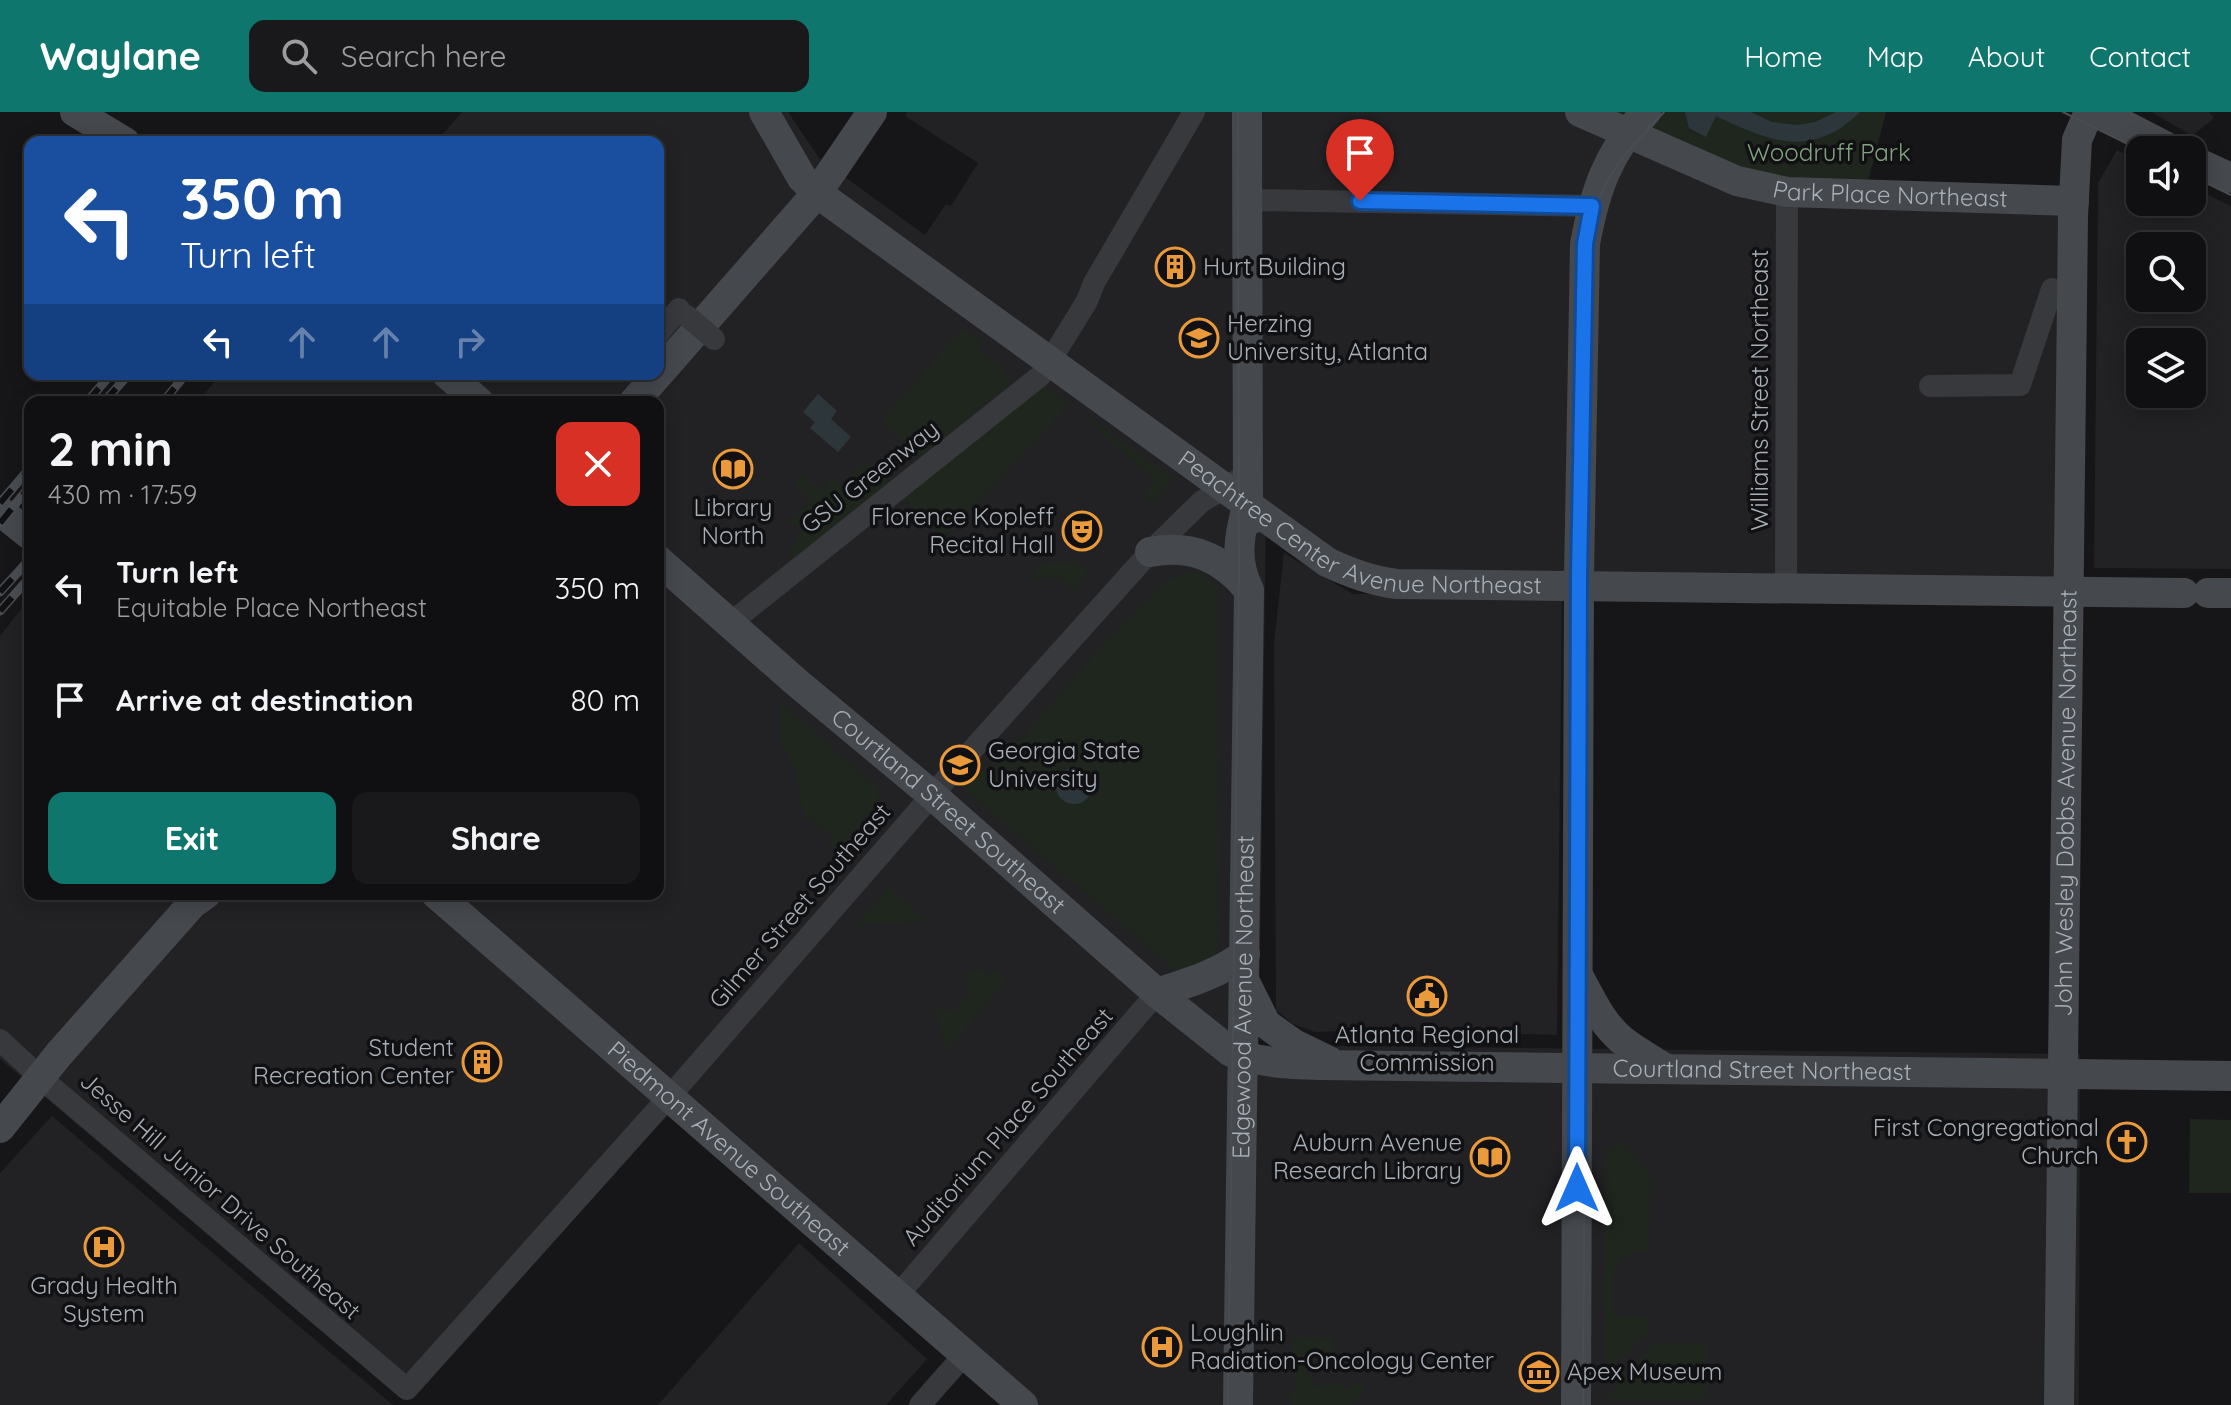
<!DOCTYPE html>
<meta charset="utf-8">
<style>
body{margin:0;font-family:Quicksand,sans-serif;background:#19191b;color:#f1f3f6;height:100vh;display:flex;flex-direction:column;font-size:30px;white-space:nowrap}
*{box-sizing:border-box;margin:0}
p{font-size:26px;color:#9c9d9f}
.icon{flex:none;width:44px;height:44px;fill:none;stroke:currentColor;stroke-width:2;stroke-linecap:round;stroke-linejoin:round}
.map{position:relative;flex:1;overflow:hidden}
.drawer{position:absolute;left:24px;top:284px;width:640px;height:504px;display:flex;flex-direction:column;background:#101012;border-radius:16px;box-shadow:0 4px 20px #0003,0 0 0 2px #303032}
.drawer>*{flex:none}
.banner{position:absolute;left:24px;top:24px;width:640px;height:244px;border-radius:16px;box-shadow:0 4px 20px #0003,0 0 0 2px #303032;background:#1a4fa0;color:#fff;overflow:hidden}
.controls{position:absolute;left:2126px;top:24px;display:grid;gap:16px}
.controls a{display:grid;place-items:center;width:80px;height:80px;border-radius:16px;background:#101012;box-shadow:0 4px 20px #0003,0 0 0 2px #303032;font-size:40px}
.pin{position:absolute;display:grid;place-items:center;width:68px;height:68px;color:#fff;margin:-82px -34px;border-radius:50% 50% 50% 0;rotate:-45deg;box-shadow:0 0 8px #0007}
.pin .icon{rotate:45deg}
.me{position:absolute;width:88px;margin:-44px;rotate:0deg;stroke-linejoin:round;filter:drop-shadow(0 0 6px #0008)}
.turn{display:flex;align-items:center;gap:28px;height:168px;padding:0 24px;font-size:36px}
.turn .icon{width:104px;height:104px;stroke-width:2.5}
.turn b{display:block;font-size:56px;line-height:68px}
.lanes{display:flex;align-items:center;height:76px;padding:0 24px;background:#0003;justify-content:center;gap:40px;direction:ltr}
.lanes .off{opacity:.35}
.round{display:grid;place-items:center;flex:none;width:84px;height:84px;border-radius:16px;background:#19191b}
.head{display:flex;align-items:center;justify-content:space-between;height:136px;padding:0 24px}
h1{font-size:48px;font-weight:700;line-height:60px}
.primary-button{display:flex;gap:16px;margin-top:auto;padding:16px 24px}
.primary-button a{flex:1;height:92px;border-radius:16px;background:#0f766e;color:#fff;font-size:32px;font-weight:700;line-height:92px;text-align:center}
.primary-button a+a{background:#19191b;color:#f1f3f6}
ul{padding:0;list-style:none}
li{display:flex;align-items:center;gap:24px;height:112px;padding:0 24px}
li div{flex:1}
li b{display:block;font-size:30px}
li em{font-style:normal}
header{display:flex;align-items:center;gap:48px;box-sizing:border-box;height:112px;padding:0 40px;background:#0f766e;color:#fff}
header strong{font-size:38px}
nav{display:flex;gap:44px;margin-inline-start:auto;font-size:28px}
.search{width:560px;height:72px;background:#19191b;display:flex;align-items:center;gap:20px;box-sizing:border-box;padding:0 28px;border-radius:16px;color:#9c9d9f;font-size:30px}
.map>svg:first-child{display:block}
.built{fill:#222225;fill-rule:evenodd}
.green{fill:#1e261e}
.water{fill:#2d373b}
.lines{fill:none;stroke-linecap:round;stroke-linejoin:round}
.street{stroke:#37393d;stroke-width:22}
.secondary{stroke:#45484d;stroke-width:30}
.tram{stroke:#4a4d52;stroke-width:2}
.rail-casing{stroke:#4a4d52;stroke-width:9}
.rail{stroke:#111113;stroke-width:6;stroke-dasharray:18;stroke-linecap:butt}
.street-bridge{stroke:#37393d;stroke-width:22}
.route-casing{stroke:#114b97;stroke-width:20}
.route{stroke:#1a73e8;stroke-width:14}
.labels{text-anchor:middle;stroke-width:7;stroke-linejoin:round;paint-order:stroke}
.park-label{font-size:24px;fill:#82a280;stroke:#111113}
.street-label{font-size:24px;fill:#a8afb7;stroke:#111113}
.poi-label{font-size:24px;fill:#a8afb7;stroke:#111113;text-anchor:start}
</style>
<header>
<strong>Waylane</strong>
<div class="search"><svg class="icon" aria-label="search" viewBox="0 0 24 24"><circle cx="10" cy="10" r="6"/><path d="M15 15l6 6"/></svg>Search here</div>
<nav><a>Home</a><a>Map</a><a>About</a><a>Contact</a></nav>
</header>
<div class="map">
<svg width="2231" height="1293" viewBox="0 0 2231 1293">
<rect width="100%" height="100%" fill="#161618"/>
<!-- built -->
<g class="built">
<polygon points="462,0 788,0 820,47 925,123 946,92 951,94 978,51 905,4 907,0 1886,0 1863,88 2072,91 2070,486 1392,470 1266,398 1259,933 2080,942 2079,1293 1027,1293 657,986 399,1285 0,947 0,524 30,486 30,782 658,782 658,290 197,290 221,262 658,262 658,30 436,30"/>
<polygon points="2152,0 2209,0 2214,6 2192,24"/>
<path d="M2117 38 2140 49V90H2192V75L2231 94V457L2094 456 2098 71ZM2140 134H2192V186H2140ZM2192 230V282H2140V230Z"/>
<polygon points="1284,441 1353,482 1562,484 1557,923 1374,918 1315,920 1293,912 1276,898 1274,530"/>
<polygon points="52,1004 294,1210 393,1293 0,1293 0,1061"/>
<polygon points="799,1131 927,1247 886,1293 658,1293"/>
</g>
<!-- green -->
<g class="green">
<polygon points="1602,0 1886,0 1863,89 1754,71"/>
<polygon points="962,217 983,230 979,237 1006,257 1002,263 1013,270 921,344 881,309"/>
<polygon points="1037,271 1069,292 945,426 900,384"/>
<polygon points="1090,307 1174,367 1153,392 1143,384 1156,369 1088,309"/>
<polygon points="866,349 897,378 804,451 788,444 801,417 788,409 812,389 795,372 802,363 822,379 832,366 842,373"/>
<polygon points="1077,449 1088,460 1073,478 1058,465 1030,468 1042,452"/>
<path d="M1197 458 1218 474 1219 827 1215 842C1202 850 1191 859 1174 857L963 676 967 666 998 653 1109 527 1164 470 1178 463Z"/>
<polygon points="781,590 880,678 878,691 837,737 829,734 832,724 803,702 795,657 782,634 780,624"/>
<polygon points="889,775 927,809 926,810 857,813"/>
<polygon points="984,857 991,863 995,858 1006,869 946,939 935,896 954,899 970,883 964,861"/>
<polygon points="2190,1007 2231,1008 2231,1081 2189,1081"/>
<path d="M1620 1029 1651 1062 1649 1139C1605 1138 1614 1171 1614 1203L1649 1204V1218L1613 1254 1603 1244 1606 1042Z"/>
<polygon points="1292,1225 1333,1226 1334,1244 1307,1244 1307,1262 1312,1262 1312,1274 1341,1271 1341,1276 1352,1276 1352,1272 1363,1272 1363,1284 1357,1285 1351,1293 1291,1293 1289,1278 1296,1278 1296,1268 1293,1267 1294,1245 1290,1244"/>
<polygon points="1654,1231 1706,1231 1706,1287 1605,1289"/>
</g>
<!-- water -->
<g class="water">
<path d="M1685 0H1751L1772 10 1797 13 1815 10 1836 0H1860C1811 48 1769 29 1716 4L1706 25 1689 16Z"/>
<polygon points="818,282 837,299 831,307 851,325 838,340 810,316 815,310 803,300"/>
<circle cx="1074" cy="674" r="18"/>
</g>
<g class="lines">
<!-- street -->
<g class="street">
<polyline points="1249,88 1592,94"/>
<polyline points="658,222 679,197"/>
<polyline points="1050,249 1087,189 1094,171 1194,0"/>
<polyline points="1930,274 2020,273 2052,177"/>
<polyline points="1786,476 1787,80"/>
<polyline points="734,508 1040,264"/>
<polyline points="0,928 41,966 407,1277 684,968 947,666 1150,440 1201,390 1236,369"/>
<polyline points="898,1183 1157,881"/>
<polyline points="920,1293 965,1242"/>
</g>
<!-- secondary -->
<g class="secondary">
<polyline points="75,0 125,30"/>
<path id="s1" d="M764 0 802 66 817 81 1327 450C1350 461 1371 469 1397 472L2184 481"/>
<polyline points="1247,0 1248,391 1252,407"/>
<path id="s2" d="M1580 0 1737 69 1787 80 2074 89"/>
<polyline points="2099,0 2173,38"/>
<polyline points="2192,48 2231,66"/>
<polyline points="447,262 479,290"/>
<polyline points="634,290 817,81 872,0"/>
<polyline points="0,399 30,423"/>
<path d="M1150 440C1192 432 1222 446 1248 477"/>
<path id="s3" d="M658 448 795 569 932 683 1157 881 1231 940C1261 951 1288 952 1320 953L2231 964"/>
<polyline points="2208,481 2231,481"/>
<path id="s4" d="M436 782 1023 1293"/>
<path d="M1579 865C1591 887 1602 912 1623 929 1636 939 1652 948 1666 957"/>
<polyline points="1247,874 1266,912 1294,932 1329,949"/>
<path d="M1157 881C1188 871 1219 862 1245 842"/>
<polyline points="0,1016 59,942 192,792 206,782"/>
<path id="s5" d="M1238 1293 1249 478C1234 448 1239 423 1248 391"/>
<path d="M1576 1293 1579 464 1585 132C1595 78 1608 40 1646 0"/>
<path id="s6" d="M2059 1293 2073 104 2077 28 2089 0"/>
</g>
<!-- tram -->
<g class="tram">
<polyline points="2063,0 2140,38"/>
<polyline points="2192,64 2231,83"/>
<polyline points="1228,1293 1239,466 1238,0"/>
<path d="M1583 1293 1590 134C1593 118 1595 100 1600 85 1613 51 1640 26 1664 0"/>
</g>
<!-- rail casing -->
<g class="rail-casing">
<g id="rail">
<polyline points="87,290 111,262"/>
<polyline points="104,290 129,262"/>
<polyline points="163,290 186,262"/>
<polyline points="0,391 30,356"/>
<polyline points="0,411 30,374"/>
<polyline points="0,480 30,447"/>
<polyline points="0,499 30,465"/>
</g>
</g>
<!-- rail -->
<use href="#rail" class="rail"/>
<!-- street-bridge -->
<polyline class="street-bridge" points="687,204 714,227"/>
</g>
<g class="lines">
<!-- route casing -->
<g class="route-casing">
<polyline id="route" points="1360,89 1592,94 1585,132 1579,464 1577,1076"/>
</g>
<!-- route -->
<use href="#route" class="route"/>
</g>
<!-- icons -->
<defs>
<g id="building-ring" transform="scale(2)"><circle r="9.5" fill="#111113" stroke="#eb9a3b" stroke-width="1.5"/><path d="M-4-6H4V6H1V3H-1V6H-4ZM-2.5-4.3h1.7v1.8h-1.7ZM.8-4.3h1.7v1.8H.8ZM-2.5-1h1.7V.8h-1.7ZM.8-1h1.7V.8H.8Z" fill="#eb9a3b"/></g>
<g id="university-ring" transform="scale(2)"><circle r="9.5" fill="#111113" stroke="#eb9a3b" stroke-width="1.5"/><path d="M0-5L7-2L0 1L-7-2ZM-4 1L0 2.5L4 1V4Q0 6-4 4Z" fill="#eb9a3b"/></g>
<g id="library-ring" transform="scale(2)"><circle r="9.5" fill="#111113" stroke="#eb9a3b" stroke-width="1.5"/><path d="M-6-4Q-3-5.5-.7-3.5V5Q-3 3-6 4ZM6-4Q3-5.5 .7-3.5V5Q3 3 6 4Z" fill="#eb9a3b"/></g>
<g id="theatre-ring" transform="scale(2)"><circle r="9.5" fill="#111113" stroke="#eb9a3b" stroke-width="1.5"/><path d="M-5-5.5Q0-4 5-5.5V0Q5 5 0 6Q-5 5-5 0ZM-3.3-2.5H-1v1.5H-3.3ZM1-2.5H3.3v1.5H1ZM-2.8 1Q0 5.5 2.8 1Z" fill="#eb9a3b"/></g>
<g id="civic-ring" transform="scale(2)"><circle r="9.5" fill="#111113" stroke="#eb9a3b" stroke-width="1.5"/><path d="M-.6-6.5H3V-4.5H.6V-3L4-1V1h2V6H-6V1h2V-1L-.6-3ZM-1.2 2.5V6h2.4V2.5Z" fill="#eb9a3b"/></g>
<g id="church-ring" transform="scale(2)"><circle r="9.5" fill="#111113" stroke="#eb9a3b" stroke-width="1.5"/><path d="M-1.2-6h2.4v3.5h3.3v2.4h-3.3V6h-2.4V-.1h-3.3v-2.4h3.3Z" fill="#eb9a3b"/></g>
<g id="hospital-ring" transform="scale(2)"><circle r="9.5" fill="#111113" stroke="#eb9a3b" stroke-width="1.5"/><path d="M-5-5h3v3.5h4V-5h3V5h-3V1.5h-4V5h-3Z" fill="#eb9a3b"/></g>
<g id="museum-ring" transform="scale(2)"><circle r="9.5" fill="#111113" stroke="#eb9a3b" stroke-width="1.5"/><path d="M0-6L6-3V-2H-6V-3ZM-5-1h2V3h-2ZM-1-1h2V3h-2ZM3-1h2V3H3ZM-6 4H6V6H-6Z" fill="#eb9a3b"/></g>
</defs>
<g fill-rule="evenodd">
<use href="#building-ring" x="1175" y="155"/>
<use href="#university-ring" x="1199" y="226"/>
<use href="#library-ring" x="733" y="357"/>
<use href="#theatre-ring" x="1082" y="419"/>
<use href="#university-ring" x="960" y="653"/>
<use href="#civic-ring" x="1427" y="884"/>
<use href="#building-ring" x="482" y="950"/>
<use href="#church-ring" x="2127" y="1030"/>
<use href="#library-ring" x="1490" y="1045"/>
<use href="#hospital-ring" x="104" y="1135"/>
<use href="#hospital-ring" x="1162" y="1235"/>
<use href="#museum-ring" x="1539" y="1260"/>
</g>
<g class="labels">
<!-- park labels -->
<g class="park-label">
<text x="1829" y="49">Woodruff Park</text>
</g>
<!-- street labels -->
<g class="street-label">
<text dy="8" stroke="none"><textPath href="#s2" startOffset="326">Park Place Northeast</textPath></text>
<text transform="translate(1760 278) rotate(-90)" y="8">Williams Street Northeast</text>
<text transform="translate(870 365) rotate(-38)" y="8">GSU Greenway</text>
<text dy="8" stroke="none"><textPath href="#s1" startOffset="746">Peachtree Center Avenue Northeast</textPath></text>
<text dy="8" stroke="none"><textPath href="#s6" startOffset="602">John Wesley Dobbs Avenue Northeast</textPath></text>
<text dy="8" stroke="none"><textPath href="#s3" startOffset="384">Courtland Street Southeast</textPath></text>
<text transform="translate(800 794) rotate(-49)" y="8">Gilmer Street Southeast</text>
<text dy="8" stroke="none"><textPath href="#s5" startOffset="408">Edgewood Avenue Northeast</textPath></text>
<text dy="8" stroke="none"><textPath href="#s3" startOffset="1288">Courtland Street Northeast</textPath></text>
<text transform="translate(1008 1015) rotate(-49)" y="8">Auditorium Place Southeast</text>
<text dy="8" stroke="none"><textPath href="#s4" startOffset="388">Piedmont Avenue Southeast</textPath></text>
<text transform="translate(220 1084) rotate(41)" y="8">Jesse Hill Junior Drive Southeast</text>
</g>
<!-- poi labels -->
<g class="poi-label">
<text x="1203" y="163">Hurt Building</text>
<text x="1227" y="220">Herzing<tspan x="1227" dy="28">University, Atlanta</tspan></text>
<text x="733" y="404" text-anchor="middle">Library<tspan x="733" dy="28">North</tspan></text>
<text x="1054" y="413" text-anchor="end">Florence Kopleff<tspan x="1054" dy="28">Recital Hall</tspan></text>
<text x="988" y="647">Georgia State<tspan x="988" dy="28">University</tspan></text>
<text x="1427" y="931" text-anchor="middle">Atlanta Regional<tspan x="1427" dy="28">Commission</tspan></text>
<text x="454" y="944" text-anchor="end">Student<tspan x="454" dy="28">Recreation Center</tspan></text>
<text x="2099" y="1024" text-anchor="end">First Congregational<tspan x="2099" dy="28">Church</tspan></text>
<text x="1462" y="1039" text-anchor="end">Auburn Avenue<tspan x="1462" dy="28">Research Library</tspan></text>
<text x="104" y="1182" text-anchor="middle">Grady Health<tspan x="104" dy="28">System</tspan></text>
<text x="1190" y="1229">Loughlin<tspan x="1190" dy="28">Radiation-Oncology Center</tspan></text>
<text x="1567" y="1268">Apex Museum</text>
</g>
</g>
</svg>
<div class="controls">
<a><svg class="icon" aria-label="sound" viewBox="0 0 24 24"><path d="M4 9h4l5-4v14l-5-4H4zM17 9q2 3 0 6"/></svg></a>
<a><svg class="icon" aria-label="search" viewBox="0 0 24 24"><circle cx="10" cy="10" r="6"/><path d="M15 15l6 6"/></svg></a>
<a><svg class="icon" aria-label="layers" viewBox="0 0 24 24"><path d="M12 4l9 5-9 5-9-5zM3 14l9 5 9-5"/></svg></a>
</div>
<div class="pin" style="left:1360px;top:89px;background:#d93025"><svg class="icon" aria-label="arrive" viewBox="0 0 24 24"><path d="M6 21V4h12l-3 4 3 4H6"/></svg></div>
<svg class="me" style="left:1577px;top:1076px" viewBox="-20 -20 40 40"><path d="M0-17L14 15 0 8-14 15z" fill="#1a73e8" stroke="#fff" stroke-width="4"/></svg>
<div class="banner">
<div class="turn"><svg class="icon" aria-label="left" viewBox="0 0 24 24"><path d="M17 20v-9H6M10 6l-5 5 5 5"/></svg><div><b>350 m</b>Turn left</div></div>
<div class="lanes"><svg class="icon" aria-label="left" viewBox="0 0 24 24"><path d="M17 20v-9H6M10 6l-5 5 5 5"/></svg><svg class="icon off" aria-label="ahead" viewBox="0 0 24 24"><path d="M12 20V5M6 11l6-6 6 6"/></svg><svg class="icon off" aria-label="ahead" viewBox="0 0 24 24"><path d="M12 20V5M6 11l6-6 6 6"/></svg><svg class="icon off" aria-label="right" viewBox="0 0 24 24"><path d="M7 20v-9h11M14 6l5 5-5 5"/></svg></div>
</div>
<section class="drawer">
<div class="head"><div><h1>2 min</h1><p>430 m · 17:59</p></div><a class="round" style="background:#d93025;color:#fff"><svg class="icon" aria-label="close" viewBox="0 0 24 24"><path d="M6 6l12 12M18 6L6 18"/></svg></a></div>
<ul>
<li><svg class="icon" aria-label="left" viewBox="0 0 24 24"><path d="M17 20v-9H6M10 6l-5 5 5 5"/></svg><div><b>Turn left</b><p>Equitable Place Northeast</p></div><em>350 m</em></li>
<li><svg class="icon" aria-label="arrive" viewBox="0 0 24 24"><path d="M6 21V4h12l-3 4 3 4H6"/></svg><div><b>Arrive at destination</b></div><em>80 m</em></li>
</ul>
<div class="primary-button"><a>Exit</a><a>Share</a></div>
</section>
</div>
